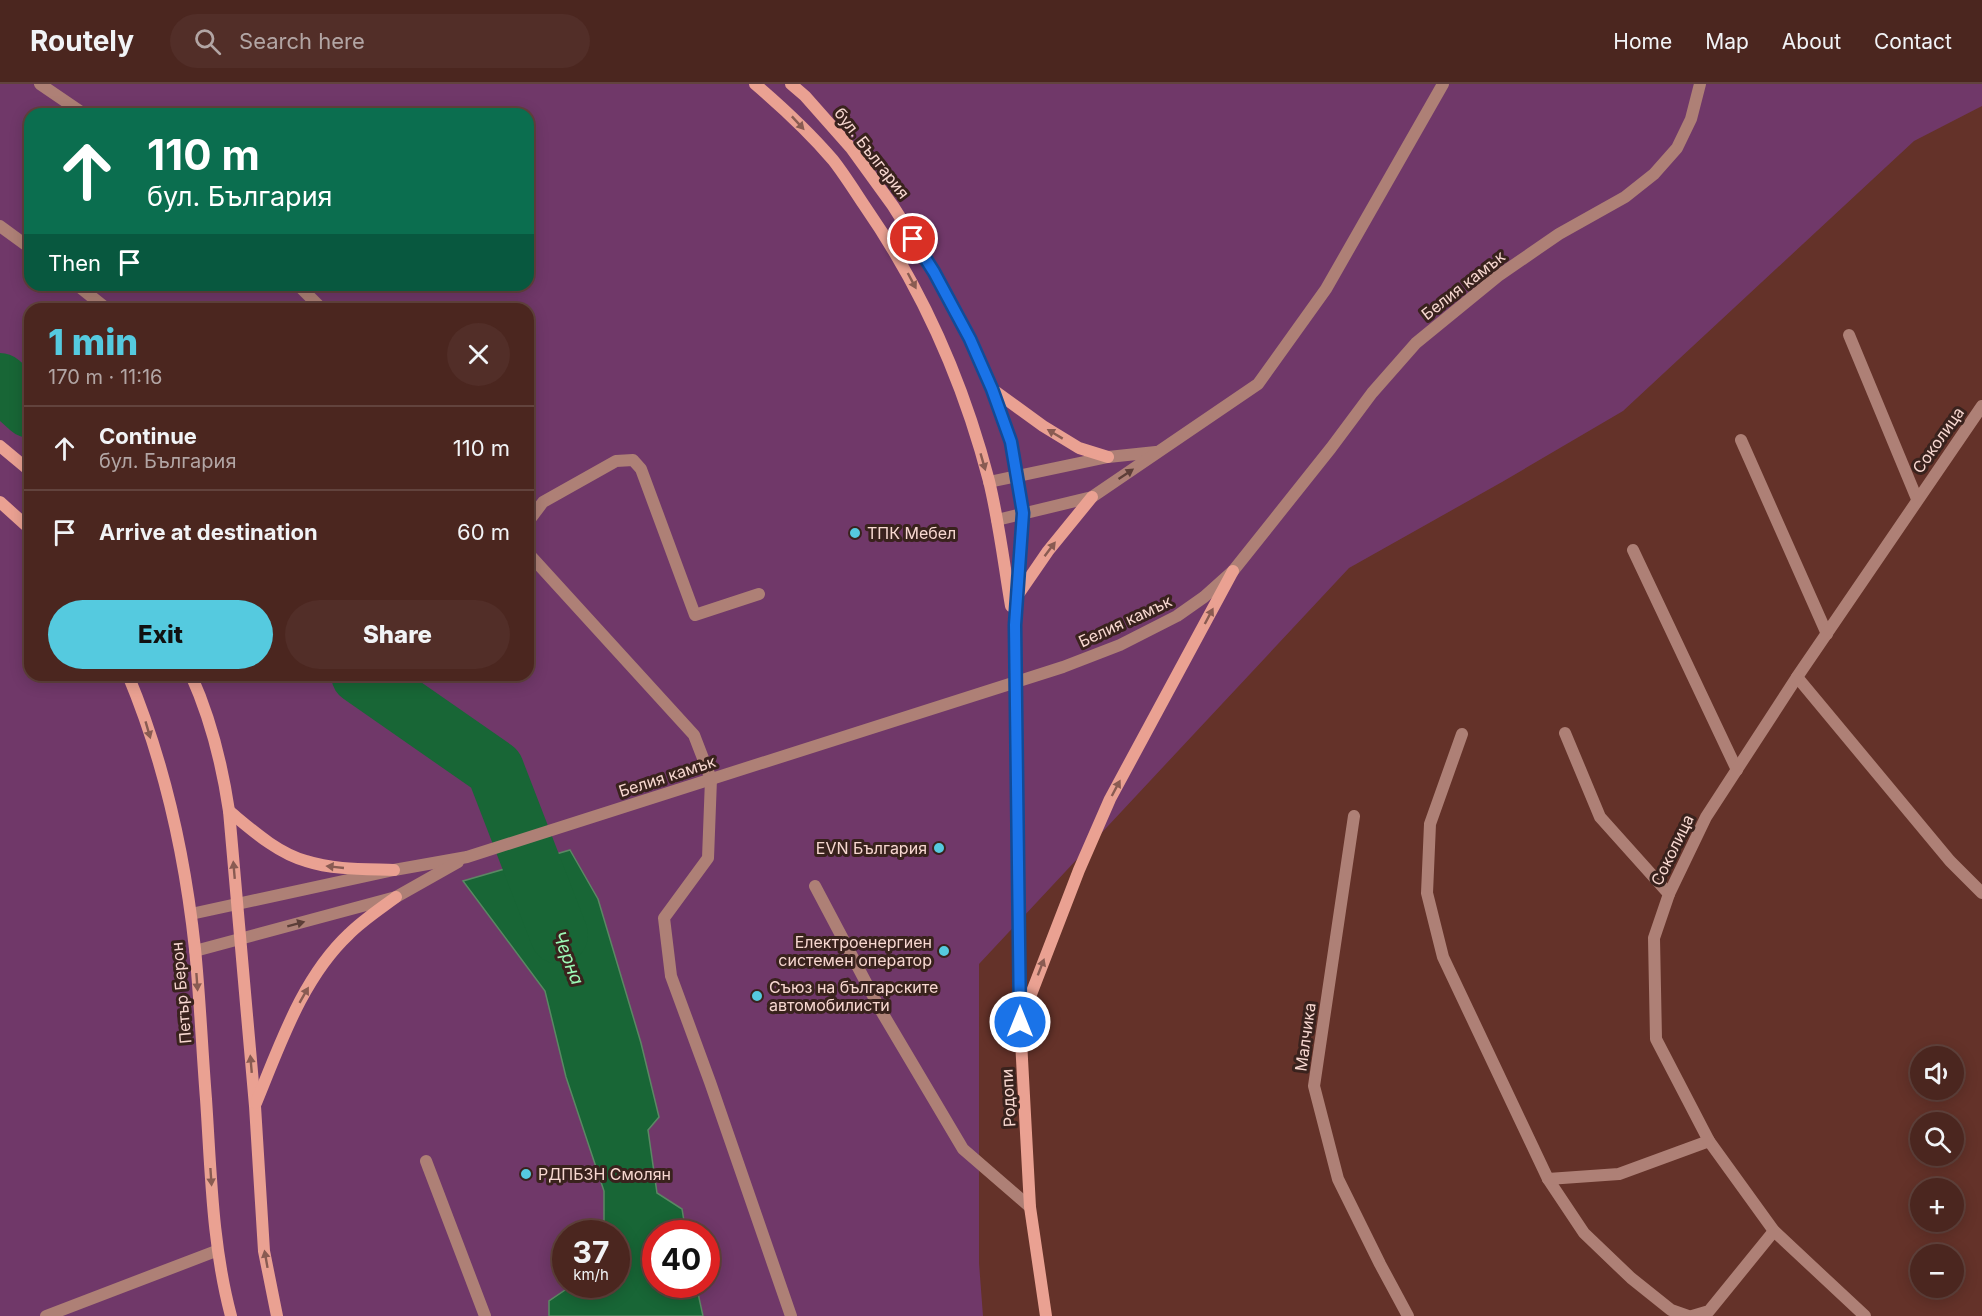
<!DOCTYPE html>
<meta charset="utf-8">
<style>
body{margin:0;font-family:Inter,sans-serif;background:#522e28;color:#f1f3f6;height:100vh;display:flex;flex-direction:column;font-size:22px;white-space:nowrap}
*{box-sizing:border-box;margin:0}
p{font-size:20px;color:#b2a5a4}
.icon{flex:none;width:33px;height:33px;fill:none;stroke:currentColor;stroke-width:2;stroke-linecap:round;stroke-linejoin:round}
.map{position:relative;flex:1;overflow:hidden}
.drawer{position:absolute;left:24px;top:219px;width:510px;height:378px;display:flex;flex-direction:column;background:#4b261f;border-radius:18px;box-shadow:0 3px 15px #0003,0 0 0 2px #62433d}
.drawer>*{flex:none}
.top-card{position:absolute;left:24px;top:24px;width:510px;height:183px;border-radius:18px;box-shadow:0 3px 15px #0003,0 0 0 2px #62433d;background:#0b6e4f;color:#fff;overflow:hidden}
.buttons{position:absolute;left:1910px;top:962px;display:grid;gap:12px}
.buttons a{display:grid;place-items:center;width:54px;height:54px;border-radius:50%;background:#4b261f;box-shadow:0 3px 15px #0003,0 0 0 2px #62433d;font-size:30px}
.speed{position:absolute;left:552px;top:1136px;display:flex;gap:12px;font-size:30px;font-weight:700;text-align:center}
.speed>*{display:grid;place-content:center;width:78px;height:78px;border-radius:50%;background:#4b261f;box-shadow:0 3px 15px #0003,0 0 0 2px #62433d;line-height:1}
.speed small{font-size:15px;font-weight:400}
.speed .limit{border:9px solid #d22;background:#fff;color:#111}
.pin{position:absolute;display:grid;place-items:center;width:51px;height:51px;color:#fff;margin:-26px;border:3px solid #fff;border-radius:50%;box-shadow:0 2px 6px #0007}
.me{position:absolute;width:66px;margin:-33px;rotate:0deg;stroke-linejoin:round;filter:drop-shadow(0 0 4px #0008)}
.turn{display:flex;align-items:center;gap:21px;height:126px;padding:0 24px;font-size:27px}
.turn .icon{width:78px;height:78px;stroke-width:2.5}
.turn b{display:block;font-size:42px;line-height:51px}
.then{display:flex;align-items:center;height:57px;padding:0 24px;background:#0003;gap:12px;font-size:22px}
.round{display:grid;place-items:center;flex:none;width:63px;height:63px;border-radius:32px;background:#522e28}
.overview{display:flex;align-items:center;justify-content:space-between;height:102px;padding:0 24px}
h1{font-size:36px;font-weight:800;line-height:45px;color:#55cadf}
.button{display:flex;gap:12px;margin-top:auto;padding:12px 24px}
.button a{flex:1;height:69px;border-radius:36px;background:#55cadf;color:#111;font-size:24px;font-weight:800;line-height:69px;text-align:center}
.button a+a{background:#522e28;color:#f1f3f6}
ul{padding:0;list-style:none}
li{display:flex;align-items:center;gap:18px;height:84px;padding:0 24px;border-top:2px solid #62433d}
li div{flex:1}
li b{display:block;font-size:22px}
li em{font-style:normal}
header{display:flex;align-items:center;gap:36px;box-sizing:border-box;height:84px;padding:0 30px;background:#4b261f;border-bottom:2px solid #62433d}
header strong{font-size:28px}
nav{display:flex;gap:33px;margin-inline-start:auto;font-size:21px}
.search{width:420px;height:54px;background:#522e28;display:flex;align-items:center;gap:15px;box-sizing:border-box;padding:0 21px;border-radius:33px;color:#b2a5a4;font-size:22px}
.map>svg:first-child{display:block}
.green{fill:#703869;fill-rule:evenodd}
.water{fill:#186636;stroke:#5b8864;stroke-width:1.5}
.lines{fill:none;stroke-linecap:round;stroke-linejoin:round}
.river{stroke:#186636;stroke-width:58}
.lane{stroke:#ae8076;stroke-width:12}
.street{stroke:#ae8076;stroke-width:12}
.secondary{stroke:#eaa192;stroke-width:12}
.oneway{fill:#895b52}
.oneway2{fill:#5c3e38}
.route-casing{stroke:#114b97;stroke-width:15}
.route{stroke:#1a73e8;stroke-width:10}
.poi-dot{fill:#55cadf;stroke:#39221d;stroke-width:2}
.labels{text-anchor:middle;stroke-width:6;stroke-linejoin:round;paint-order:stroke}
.street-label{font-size:16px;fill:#f8d8d1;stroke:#39221d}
.poi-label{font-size:16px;fill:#f8d8d1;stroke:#39221d;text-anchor:start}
.water-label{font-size:18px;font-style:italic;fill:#9dfbb7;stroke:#39221d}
</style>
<header>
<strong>Routely</strong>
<div class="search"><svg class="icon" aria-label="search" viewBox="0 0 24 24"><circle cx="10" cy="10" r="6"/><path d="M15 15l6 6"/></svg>Search here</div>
<nav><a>Home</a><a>Map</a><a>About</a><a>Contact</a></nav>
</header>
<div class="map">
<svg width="1982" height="1232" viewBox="0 0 1982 1232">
<rect width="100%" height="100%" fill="#643229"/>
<!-- green -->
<path class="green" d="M0 0H1982V22L1914 57 1623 327 1502 398 1349 484 979 880V1179L983 1232H0ZM30 30H528V201H30ZM30 225H528V591H30ZM566 1149H616V1200H566ZM656 1149H706V1200H656Z"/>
<!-- water -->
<polygon class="water" points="570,766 598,815 641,959 659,1033 648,1046 657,1109 682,1125 686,1149 656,1149 656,1200 696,1200 703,1232 549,1232 549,1217 574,1200 616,1200 616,1149 604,1149 604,1107 566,993 545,907 463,797"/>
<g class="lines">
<!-- river -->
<g class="river">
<polyline points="0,298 30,325"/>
<polyline points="360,591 495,685 559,851"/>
</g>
<!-- lane -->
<g class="lane">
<polyline points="40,0 84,30"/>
<polyline points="0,142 30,164"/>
<polyline points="77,201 107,225"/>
<polyline points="298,201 322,225"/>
<polyline points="528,438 543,418 616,377 633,376 641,385 695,531 759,510"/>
<polyline points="528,469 694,651 711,695 708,774 664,834 671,892 710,998 791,1232"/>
<polyline points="815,802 880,925 963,1065 1030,1123"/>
<polyline points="426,1077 485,1232"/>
<polyline points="46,1232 216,1167"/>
</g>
<!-- street -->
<g class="street">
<polyline points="1849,251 1917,415"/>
<polyline points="1741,356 1827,550"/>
<polyline points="989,398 1108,373 1156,368"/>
<polyline points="997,436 1092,413 1258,300 1326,205 1443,0"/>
<polyline points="1633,466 1737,686"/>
<polyline points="1797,593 1950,777 1982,809"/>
<polyline points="1565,649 1600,733 1669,810"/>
<polyline points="1462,650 1430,740 1427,809 1443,873 1548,1095 1584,1149 1631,1194 1671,1226 1688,1232"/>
<polyline points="1354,732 1314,1002 1338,1095 1380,1180 1408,1232"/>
<polyline points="191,830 394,786 467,773 1063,583 1120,561 1177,532 1204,513 1233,487 1331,364 1372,309 1416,259 1498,192 1559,150 1625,113 1654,90 1677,64 1691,35 1700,0"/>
<polyline points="195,867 396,813 458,778"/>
<polyline points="1548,1095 1619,1090 1709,1057"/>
<polyline points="1692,1232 1709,1227 1774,1147"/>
<polyline points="1865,1232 1774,1147 1709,1057 1656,955 1654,854 1669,810 1706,733 1797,593 1982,322"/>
</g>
<!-- secondary -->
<g class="secondary">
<path d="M755 0C782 23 809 48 833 76 844 90 854 106 864 121 923 206 963 297 989 397 999 438 1004 481 1011 522"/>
<polyline points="791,0 805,12 851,64 893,122 934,187 971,255 992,305 1011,358 1023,429 1015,541 1020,938 1030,1123 1046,1232"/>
<polyline points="992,305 1043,342 1079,364 1108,373"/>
<polyline points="0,362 30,387"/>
<polyline points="0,418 30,445"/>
<polyline points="1017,512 1048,467 1092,413"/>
<path d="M128 591C164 677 185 772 195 865 200 915 202 965 206 1015 211 1088 212 1161 231 1232"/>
<path d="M191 591C211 635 222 680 229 727L255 1022 264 1167 277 1232"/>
<path d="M229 727C252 746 277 769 306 777 334 786 365 785 394 786"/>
<polyline points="1023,931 1079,786 1110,715 1233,487"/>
<path d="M256 1019C280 961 302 894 349 850 363 836 380 825 396 813"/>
</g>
</g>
<!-- one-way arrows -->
<defs><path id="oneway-solid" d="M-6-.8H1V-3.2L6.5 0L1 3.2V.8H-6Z" transform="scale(1.5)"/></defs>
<g class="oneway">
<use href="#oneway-solid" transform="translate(798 39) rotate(47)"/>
<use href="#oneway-solid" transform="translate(912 197) rotate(62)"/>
<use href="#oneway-solid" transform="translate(1055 350) rotate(-149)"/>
<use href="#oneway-solid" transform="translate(983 378) rotate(74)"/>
<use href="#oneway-solid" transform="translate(1050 465) rotate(-53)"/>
<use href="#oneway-solid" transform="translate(1209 532) rotate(-62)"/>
<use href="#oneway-solid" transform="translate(148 646) rotate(74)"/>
<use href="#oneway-solid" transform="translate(1116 704) rotate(-62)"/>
<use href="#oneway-solid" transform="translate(335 783) rotate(-174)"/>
<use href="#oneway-solid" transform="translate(234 786) rotate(-95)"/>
<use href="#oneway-solid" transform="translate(1041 883) rotate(-69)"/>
<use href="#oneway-solid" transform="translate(197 898) rotate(86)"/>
<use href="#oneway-solid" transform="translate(304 911) rotate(-60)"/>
<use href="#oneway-solid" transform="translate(251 980) rotate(-95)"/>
<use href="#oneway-solid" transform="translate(211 1093) rotate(86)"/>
<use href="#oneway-solid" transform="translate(266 1175) rotate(-100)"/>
</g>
<g class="oneway2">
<use href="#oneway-solid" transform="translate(1126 390) rotate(-34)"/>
<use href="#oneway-solid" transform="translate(296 840) rotate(-15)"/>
</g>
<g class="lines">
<!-- route casing -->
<g class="route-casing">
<polyline id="route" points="913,155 934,188 970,255 992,305 1011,358 1023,429 1015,541 1020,938"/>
</g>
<!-- route -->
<use href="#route" class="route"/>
</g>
<!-- markers -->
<g class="poi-dot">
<circle cx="855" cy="449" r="6"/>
<circle cx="939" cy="764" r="6"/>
<circle cx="944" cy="867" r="6"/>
<circle cx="757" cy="912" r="6"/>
<circle cx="526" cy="1090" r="6"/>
</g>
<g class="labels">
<!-- street labels -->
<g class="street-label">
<text transform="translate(872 69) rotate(52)" y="6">бул. България</text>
<text transform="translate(1463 201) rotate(-38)" y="6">Белия камък</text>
<text transform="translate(1938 356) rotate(-55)" y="6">Соколица</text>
<text transform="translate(1125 537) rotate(-25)" y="6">Белия камък</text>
<text transform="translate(667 692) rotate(-18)" y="6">Белия камък</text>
<text transform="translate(1672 766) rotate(-64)" y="6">Соколица</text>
<text transform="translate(181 909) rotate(-95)" y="6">Петър Берон</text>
<text transform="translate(1305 953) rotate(-82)" y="6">Малчика</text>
<text transform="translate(1008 1014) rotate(-93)" y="6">Родопи</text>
</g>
<!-- poi labels -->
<g class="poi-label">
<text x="867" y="455">ТПК Мебел</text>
<text x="927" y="770" text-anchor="end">EVN България</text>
<text x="932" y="864" text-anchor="end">Електроенергиен<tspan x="932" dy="18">системен оператор</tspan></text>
<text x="769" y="909">Съюз на българските<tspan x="769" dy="18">автомобилисти</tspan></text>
<text x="538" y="1096">РДПБЗН Смолян</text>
</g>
<!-- water labels -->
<g class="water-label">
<text transform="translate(568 874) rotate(69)" y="6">Черна</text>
</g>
</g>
</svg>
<div class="buttons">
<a><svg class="icon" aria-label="sound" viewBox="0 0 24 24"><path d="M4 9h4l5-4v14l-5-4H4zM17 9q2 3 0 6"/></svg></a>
<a><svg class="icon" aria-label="search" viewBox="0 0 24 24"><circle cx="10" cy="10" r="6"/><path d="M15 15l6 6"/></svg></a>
<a>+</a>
<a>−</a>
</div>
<div class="speed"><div>37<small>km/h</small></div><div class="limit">40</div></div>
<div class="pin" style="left:913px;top:155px;background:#d93025"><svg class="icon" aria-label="arrive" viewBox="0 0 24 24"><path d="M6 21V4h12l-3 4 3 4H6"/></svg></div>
<svg class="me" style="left:1020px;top:938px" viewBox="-20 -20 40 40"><circle r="17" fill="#1a73e8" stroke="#fff" stroke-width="3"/><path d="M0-11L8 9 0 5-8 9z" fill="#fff"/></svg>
<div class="top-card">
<div class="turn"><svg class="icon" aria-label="ahead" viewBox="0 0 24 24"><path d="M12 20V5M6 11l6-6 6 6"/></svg><div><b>110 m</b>бул. България</div></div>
<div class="then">Then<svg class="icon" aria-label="arrive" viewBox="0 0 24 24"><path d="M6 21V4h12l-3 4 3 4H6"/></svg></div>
</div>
<section class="drawer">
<div class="overview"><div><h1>1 min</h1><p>170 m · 11:16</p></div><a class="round"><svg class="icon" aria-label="close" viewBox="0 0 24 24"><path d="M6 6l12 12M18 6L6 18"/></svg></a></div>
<ul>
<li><svg class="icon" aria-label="ahead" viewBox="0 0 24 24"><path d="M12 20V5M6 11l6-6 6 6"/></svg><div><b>Continue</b><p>бул. България</p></div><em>110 m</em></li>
<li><svg class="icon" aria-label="arrive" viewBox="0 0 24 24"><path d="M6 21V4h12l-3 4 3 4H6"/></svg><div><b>Arrive at destination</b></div><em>60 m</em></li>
</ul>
<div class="button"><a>Exit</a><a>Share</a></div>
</section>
</div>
